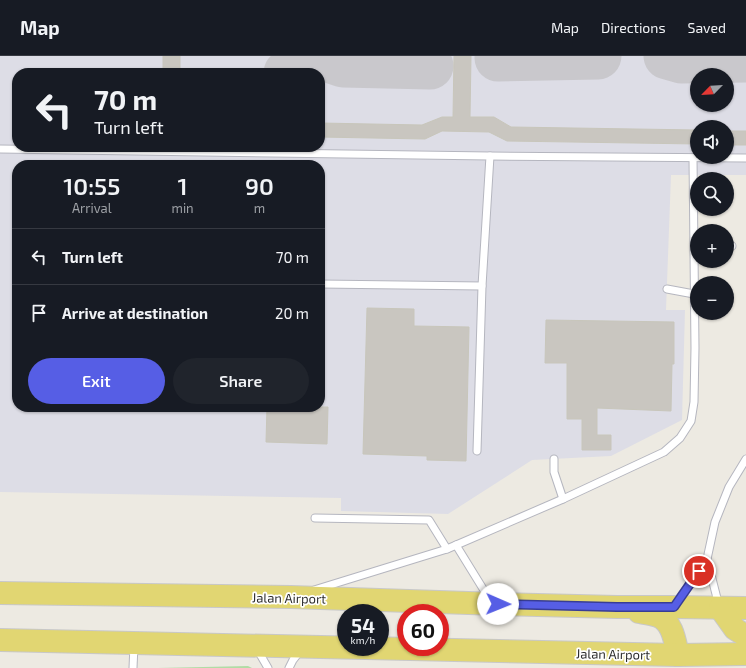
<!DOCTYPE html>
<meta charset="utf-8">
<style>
body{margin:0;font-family:"Exo 2",sans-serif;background:#20242c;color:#f1f3f6;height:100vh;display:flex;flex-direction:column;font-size:15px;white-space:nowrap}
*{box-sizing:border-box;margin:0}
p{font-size:13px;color:#9ea1a6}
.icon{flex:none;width:22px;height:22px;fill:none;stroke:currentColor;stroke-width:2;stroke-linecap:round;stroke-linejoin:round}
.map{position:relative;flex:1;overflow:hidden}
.drawer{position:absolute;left:12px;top:104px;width:313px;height:252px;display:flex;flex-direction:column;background:#171b24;border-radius:16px;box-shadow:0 1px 3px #0004}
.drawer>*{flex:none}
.banner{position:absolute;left:12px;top:12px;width:313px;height:84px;border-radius:16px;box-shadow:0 1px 3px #0004;background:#171b24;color:#f1f3f6;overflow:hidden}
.needle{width:26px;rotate:246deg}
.buttons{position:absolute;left:690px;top:12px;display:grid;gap:8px}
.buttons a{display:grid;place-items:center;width:44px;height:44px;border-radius:50%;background:#171b24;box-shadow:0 1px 3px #0004;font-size:20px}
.speed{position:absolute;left:337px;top:548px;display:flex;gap:8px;font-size:20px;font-weight:700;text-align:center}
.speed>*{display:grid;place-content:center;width:52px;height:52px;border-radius:50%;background:#171b24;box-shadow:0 1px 3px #0004;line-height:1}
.speed small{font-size:10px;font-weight:400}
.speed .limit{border:6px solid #d22;background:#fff;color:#111}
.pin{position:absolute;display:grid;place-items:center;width:34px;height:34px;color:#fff;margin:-17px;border:2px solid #fff;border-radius:50%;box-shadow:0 1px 4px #0007}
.me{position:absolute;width:44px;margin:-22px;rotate:91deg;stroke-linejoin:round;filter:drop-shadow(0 0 3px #0008)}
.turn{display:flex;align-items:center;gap:14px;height:84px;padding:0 16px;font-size:18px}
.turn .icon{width:52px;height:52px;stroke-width:2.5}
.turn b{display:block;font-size:28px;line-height:34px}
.eta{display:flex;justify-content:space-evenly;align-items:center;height:68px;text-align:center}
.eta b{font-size:24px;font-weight:600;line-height:28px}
.action{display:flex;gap:8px;margin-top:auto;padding:8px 16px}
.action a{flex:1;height:46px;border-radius:24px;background:#565ee5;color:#fff;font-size:16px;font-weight:600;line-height:46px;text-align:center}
.action a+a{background:#20242c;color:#f1f3f6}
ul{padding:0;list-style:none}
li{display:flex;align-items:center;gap:12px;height:56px;padding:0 16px;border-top:1px solid #363941}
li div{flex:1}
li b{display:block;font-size:15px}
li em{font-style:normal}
header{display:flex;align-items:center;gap:24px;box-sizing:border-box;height:56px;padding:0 20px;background:#171b24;border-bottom:1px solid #363941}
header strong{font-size:19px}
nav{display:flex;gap:22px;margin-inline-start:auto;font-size:14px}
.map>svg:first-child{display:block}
.airport{fill:#dddde6;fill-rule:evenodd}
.green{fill:#b1dca5}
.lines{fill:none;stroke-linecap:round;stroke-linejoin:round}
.taxiway{stroke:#c9c8cc;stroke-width:47}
.building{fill:#c9c6c0;stroke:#c8c6bb}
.service-casing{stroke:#b5b6bf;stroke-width:9}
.primary-casing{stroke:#c8c8c8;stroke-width:24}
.service{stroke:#fff;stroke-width:7}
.primary{stroke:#e1d672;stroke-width:22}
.route-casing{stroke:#383d95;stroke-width:10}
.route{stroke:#565ee5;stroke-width:7}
.labels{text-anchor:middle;stroke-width:3.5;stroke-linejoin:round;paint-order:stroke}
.street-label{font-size:13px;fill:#2d2d2d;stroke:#fff}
</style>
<header>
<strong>Map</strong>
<nav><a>Map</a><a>Directions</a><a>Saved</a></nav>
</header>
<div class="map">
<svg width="746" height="612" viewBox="0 0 746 612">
<rect width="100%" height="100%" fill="#edeae2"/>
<!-- airport -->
<path class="airport" d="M0 0H746V119H671L666 254H685L682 364 611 400 532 404 448 458 341 455V442L0 436ZM17 17H320V91H17ZM697 19H727V49H697ZM697 71H727V101H697ZM17 109H320V351H17Z"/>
<!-- green -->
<polygon class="green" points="248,610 252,612 158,612"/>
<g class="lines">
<!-- taxiway -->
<g class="taxiway">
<polyline points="319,0 343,8 430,10"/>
<polyline points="667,0 681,4 746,3"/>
<polyline points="498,2 598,0"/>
<polyline points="287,17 293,12 295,0"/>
</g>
</g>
<!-- building -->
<g class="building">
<rect x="163" y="0" width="17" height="17"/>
<polygon points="454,0 471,0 470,61 494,61 511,71 697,74 697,88 507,85 489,76 442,75 425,83 320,81 320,67 422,69 442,61 453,61"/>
<rect x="727" y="75" width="19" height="14"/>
<polygon points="367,252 414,253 414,270 469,271 466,405 427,404 427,400 363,398"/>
<polygon points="546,264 674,266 674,308 672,308 671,355 597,352 597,379 611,379 611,394 582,394 582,363 567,363 567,307 545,307"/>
<polygon points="267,351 328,351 327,388 266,386"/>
</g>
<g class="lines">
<!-- service casing -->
<g class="service-casing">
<g id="service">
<polyline points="0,93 490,100 482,230 477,395"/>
<polyline points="490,100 746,102"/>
<polyline points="727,189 732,190"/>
<polyline points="320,228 482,230"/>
<polyline points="667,233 694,238"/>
<polyline points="554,403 554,416 563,443"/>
<polyline points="315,462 429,464 447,493"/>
<polyline points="456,489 485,536 491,542"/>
<polyline points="707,503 719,550"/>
<polyline points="314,534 447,493 563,443 664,396 680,382 691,365 694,346 695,292 693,102"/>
<polyline points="676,547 707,503 715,466 729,431 746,403"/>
<polyline points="257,593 268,612"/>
<polyline points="133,612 134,589"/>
<polyline points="289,612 293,604 300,595"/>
</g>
</g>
<!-- primary casing -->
<g class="primary-casing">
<g id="primary">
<polyline points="0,537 291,541 498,548 617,551 674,551 746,552"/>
<polyline points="720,552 735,573 746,580"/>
<path d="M639 556C645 557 653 558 658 560 673 566 675 586 678 599"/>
<polyline points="0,584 678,599 746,598"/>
</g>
</g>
<!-- service -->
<use href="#service" class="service"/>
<!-- primary -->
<use href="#primary" class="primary"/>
</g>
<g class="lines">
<!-- route casing -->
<g class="route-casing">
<polyline id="route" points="498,548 617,551 674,551 699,515"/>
</g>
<!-- route -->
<use href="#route" class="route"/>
</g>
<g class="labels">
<!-- street labels -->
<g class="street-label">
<text transform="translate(289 542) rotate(1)" y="5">Jalan Airport</text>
<text transform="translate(613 598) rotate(1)" y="5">Jalan Airport</text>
</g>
</g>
</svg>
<div class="buttons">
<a><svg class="needle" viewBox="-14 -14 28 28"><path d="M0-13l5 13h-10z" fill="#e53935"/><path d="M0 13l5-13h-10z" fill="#9ea1a6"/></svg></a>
<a><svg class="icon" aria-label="sound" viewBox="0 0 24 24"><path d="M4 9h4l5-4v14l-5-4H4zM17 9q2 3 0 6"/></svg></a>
<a><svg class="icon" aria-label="search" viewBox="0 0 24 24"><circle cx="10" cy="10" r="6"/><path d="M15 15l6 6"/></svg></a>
<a>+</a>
<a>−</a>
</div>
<div class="speed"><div>54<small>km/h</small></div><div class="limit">60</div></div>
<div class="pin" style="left:699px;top:515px;background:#d93025"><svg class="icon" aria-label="arrive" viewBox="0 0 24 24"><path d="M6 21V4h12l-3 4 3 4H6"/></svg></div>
<svg class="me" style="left:498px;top:548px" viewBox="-20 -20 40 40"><circle r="19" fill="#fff"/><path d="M0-13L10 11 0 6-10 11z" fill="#565ee5"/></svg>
<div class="banner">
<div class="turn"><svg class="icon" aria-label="left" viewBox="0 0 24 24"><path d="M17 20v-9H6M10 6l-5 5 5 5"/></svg><div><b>70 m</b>Turn left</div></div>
</div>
<section class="drawer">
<div class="eta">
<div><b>10:55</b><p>Arrival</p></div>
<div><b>1</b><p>min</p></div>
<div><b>90</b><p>m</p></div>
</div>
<ul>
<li><svg class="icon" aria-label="left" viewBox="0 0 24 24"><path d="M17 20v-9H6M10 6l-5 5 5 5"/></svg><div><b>Turn left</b></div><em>70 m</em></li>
<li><svg class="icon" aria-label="arrive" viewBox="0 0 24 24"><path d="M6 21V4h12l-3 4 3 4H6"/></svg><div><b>Arrive at destination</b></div><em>20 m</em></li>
</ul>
<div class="action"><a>Exit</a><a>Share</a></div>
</section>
</div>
